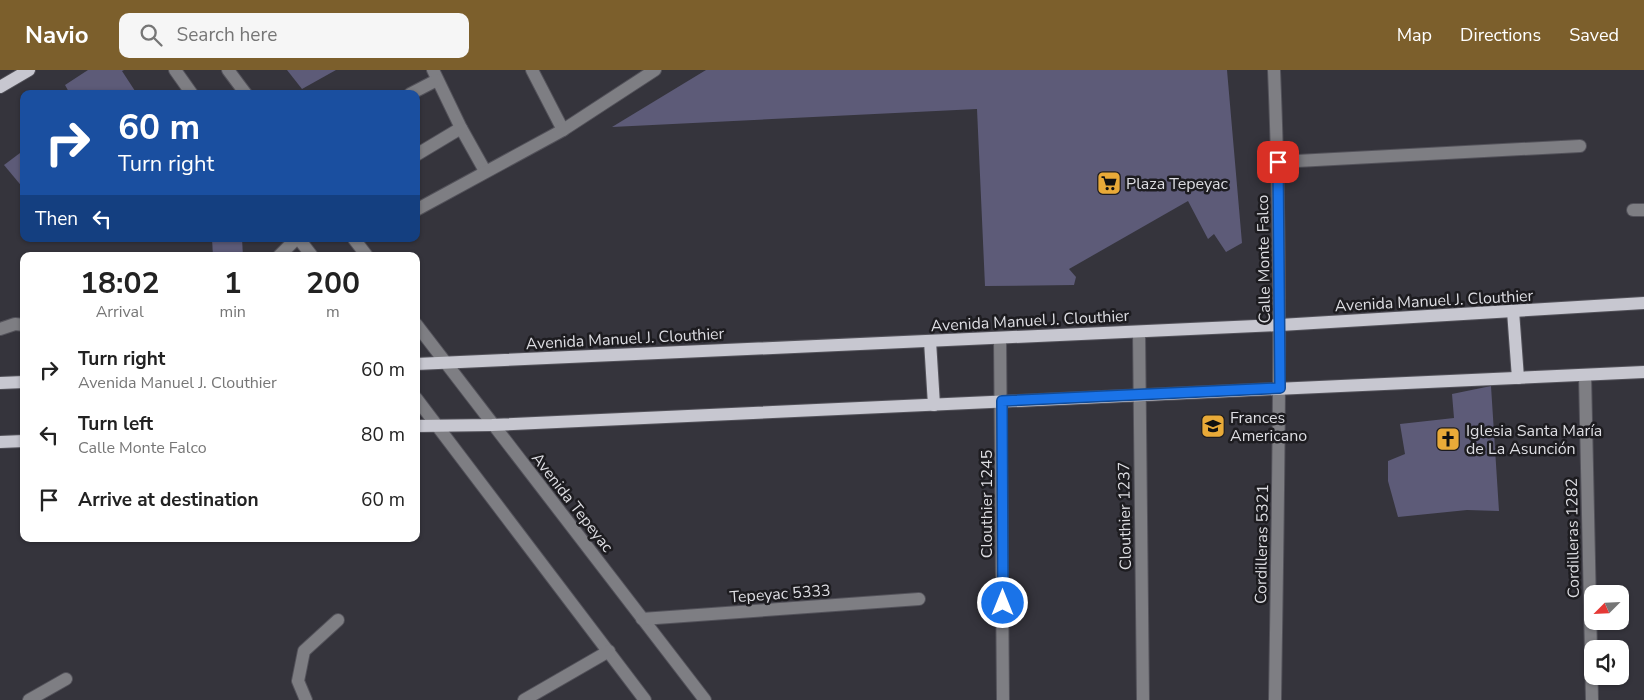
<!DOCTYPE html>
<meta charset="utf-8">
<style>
body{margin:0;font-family:"Nunito Sans",sans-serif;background:#f6f6f6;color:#222;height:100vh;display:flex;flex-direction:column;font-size:19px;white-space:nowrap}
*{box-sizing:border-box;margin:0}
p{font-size:16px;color:#767676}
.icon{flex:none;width:28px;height:28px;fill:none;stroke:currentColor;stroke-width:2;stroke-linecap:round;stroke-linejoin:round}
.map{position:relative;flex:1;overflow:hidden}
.drawer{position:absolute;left:20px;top:182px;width:400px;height:290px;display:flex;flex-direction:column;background:#fff;border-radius:10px;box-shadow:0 1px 4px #0004}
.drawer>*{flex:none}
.hud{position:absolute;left:20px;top:20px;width:400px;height:152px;border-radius:10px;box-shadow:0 1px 4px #0004;background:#1a4fa0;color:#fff;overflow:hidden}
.needle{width:32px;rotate:246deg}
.buttons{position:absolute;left:1584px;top:515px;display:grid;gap:10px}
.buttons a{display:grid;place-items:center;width:45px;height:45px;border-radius:10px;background:#fff;box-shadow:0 1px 4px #0004;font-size:25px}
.pin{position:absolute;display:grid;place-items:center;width:42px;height:42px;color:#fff;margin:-21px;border-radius:10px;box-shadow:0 2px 8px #0006}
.me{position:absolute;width:55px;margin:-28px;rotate:0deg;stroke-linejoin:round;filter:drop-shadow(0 0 4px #0008)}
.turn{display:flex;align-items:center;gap:18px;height:105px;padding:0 15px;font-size:22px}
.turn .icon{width:65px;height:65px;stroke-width:2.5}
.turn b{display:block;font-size:35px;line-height:42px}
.then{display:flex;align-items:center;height:48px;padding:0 15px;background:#0003;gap:10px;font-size:19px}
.eta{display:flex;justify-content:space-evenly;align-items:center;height:85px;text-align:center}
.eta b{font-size:30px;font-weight:700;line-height:35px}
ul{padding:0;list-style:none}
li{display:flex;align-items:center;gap:15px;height:65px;padding:0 15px}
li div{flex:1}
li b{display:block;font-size:19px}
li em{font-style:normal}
header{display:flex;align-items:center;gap:30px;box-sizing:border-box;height:70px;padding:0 25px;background:#7c5f2c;color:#fff}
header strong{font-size:24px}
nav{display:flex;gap:28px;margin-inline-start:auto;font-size:18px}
.search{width:350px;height:45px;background:#f6f6f6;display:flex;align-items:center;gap:12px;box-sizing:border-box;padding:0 18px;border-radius:10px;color:#767676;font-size:19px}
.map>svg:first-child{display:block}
.building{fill:#5d5b78}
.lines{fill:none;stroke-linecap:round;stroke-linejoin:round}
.minor-casing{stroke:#53525a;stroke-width:14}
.major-casing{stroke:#53525a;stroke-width:14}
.minor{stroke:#7e7e83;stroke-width:12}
.major{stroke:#c7c7d0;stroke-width:12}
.route-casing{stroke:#114b97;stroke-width:12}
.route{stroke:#1a73e8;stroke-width:9}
.labels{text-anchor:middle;stroke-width:5;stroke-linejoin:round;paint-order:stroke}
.poi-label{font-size:16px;fill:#dddde2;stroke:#1d1c20;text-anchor:start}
.street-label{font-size:16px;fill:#dddde2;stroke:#1d1c20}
</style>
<header>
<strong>Navio</strong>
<div class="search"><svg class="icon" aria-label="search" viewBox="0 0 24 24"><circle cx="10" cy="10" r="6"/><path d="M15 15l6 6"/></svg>Search here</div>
<nav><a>Map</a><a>Directions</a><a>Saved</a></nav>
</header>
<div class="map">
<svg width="1644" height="630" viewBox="0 0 1644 630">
<rect width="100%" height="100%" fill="#35343c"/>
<!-- building -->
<g class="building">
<polygon points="88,0 124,0 122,1 137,24 70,24 65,15"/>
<polygon points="287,0 336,0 302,19"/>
<polygon points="706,0 1227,0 1242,173 1226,182 1214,164 1208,169 1188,131 1069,199 1076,207 1074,215 985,216 977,39 612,57"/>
<polygon points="24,80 24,119 4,95"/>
<polygon points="212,169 242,169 243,186 213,186"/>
<polygon points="1491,316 1499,441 1467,440 1398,447 1388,411 1388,391 1405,384 1400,354 1454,348 1452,324"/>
</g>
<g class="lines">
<!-- minor casing -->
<g class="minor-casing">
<g id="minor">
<polyline points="175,0 192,24"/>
<polyline points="228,0 246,24"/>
<polyline points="433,0 461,58 485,101"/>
<polyline points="532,0 563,60"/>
<path d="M1274 0C1283 210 1278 420 1275 630"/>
<polyline points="410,24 437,10"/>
<polyline points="416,85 461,58"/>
<polyline points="1278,92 1580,76"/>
<polyline points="416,140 563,60 655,0"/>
<polyline points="1633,140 1644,140"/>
<polyline points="299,169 312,186"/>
<polyline points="354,169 367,186"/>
<polyline points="279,186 296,169"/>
<polyline points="416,254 705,630"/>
<polyline points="0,259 15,254 24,255"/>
<polyline points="1139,262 1143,630"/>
<polyline points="1000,268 1003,630"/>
<polyline points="1585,305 1592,630"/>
<polyline points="416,328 645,630"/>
<polyline points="642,549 919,529"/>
<polyline points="29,630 66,609"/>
<polyline points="306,630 298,611 304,581 338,550"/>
<polyline points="524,630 609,581"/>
</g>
</g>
<!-- major casing -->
<g class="major-casing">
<g id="major">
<polyline points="0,17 29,0"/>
<polyline points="1513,241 1518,308"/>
<polyline points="930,271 934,335"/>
<polyline points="416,294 1280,255 1644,233"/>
<polyline points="0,313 24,312"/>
<polyline points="416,356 492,355 1644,302"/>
<polyline points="0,372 24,371"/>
</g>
</g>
<!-- minor -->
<use href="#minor" class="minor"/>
<!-- major -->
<use href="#major" class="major"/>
</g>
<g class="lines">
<!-- route casing -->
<g class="route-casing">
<polyline id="route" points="1003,533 1002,331 1280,318 1278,92"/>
</g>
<!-- route -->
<use href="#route" class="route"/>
</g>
<!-- icons -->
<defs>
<g id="supermarket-square" transform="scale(1.25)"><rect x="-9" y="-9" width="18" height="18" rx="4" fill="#e9aa38" stroke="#1d1c20"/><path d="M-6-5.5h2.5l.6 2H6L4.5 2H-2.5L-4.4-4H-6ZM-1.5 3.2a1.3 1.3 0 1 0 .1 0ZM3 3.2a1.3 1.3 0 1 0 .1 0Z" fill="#111"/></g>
<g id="school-square" transform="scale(1.25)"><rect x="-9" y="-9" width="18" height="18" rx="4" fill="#e9aa38" stroke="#1d1c20"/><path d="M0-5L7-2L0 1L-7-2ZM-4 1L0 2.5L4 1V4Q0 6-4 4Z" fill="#111"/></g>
<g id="church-square" transform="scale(1.25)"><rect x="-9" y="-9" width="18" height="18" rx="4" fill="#e9aa38" stroke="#1d1c20"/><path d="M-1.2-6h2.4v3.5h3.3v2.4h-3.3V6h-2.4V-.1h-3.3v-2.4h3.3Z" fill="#111"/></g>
</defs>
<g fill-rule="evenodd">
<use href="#supermarket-square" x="1109" y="113"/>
<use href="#school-square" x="1213" y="356"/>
<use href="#church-square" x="1448" y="369"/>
</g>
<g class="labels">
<!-- poi labels -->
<g class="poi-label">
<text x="1126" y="119">Plaza Tepeyac</text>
<text x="1230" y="353">Frances<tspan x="1230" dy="18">Americano</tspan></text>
<text x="1466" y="366">Iglesia Santa María<tspan x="1466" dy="18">de La Asunción</tspan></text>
</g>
<!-- street labels -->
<g class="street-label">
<text transform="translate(1263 189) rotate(-91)" y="6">Calle Monte Falco</text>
<text transform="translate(1434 230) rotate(-3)" y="6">Avenida Manuel J. Clouthier</text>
<text transform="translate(1030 250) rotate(-3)" y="6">Avenida Manuel J. Clouthier</text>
<text transform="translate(625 268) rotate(-3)" y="6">Avenida Manuel J. Clouthier</text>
<text transform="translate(573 432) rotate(52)" y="6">Avenida Tepeyac</text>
<text transform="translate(986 434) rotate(-90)" y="6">Clouthier 1245</text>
<text transform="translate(1124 446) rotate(-91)" y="6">Clouthier 1237</text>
<text transform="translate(1572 468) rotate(-91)" y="6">Cordilleras 1282</text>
<text transform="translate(1261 474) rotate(-89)" y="6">Cordilleras 5321</text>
<text transform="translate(780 523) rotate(-4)" y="6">Tepeyac 5333</text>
</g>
</g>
</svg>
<div class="buttons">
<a><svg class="needle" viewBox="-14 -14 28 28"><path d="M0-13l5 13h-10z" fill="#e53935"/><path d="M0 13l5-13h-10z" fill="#767676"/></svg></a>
<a><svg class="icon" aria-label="sound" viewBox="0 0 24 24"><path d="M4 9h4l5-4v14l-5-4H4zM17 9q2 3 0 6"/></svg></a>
</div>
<div class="pin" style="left:1278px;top:92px;background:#d93025"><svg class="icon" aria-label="arrive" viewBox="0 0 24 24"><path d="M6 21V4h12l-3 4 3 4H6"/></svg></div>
<svg class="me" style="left:1003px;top:533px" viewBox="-20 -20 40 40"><circle r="17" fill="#1a73e8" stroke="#fff" stroke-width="3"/><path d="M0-11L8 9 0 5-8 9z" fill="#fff"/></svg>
<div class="hud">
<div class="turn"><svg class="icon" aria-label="right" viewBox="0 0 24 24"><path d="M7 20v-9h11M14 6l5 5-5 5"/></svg><div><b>60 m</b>Turn right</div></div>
<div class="then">Then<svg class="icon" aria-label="left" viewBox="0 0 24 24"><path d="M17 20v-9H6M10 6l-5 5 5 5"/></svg></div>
</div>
<section class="drawer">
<div class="eta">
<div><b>18:02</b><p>Arrival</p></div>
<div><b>1</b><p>min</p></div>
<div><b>200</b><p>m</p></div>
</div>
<ul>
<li><svg class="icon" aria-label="right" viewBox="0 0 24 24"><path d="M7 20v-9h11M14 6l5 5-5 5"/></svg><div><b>Turn right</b><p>Avenida Manuel J. Clouthier</p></div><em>60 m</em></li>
<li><svg class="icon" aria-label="left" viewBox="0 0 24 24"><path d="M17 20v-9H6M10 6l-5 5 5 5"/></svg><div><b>Turn left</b><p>Calle Monte Falco</p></div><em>80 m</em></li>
<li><svg class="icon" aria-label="arrive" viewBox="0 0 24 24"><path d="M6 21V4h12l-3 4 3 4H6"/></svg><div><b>Arrive at destination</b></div><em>60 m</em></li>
</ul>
</section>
</div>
